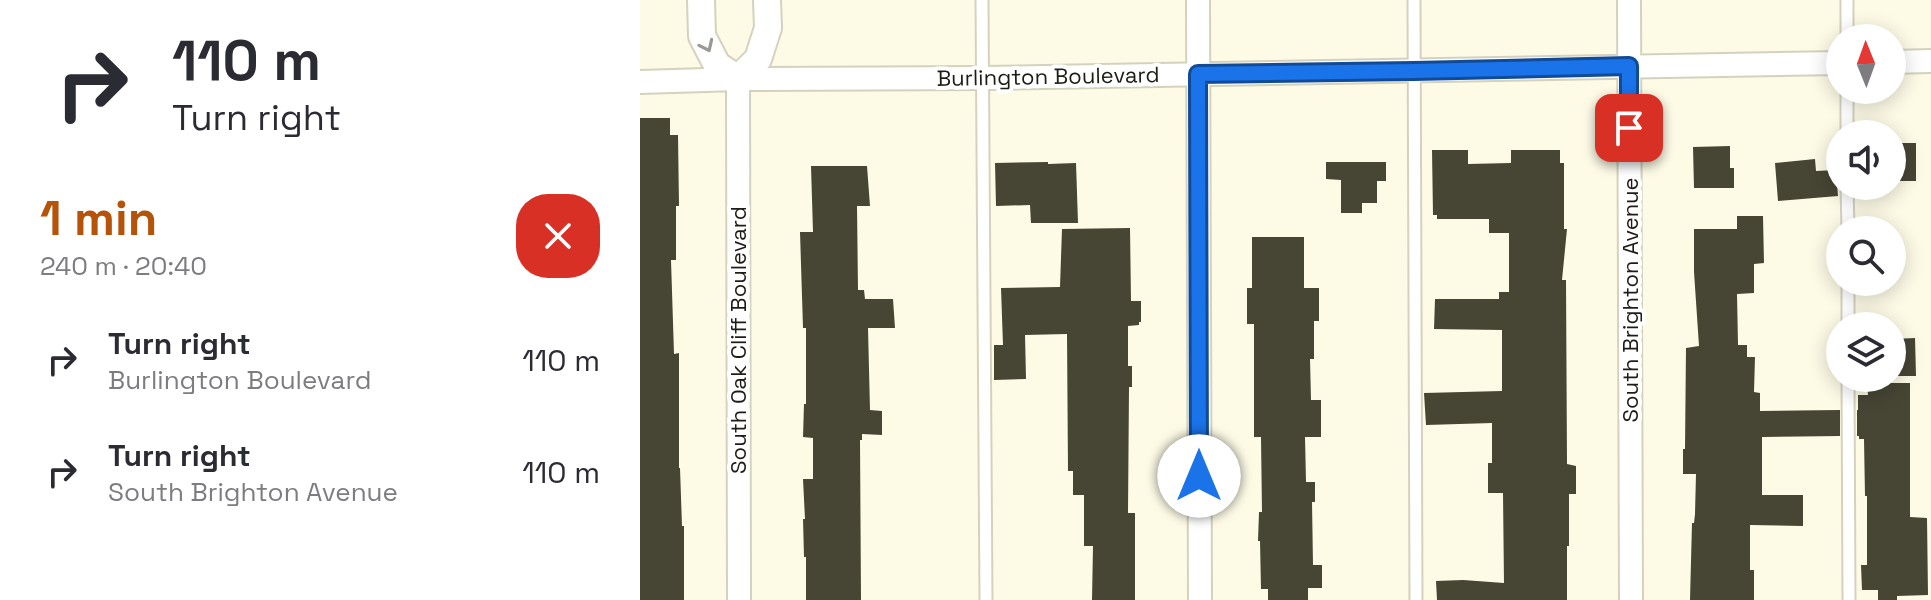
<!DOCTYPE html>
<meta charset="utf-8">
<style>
body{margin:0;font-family:"Space Grotesk",sans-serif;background:#f2f2f3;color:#2b2b33;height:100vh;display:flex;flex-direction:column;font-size:30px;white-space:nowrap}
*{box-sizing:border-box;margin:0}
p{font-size:26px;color:#7c7c81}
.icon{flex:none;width:44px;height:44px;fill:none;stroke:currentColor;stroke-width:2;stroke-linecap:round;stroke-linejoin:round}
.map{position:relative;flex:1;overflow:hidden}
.details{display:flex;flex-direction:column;background:#fff;width:640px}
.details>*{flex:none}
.hud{background:#fff;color:#2b2b33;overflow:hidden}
.needle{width:52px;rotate:359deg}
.buttons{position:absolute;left:1186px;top:24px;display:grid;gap:16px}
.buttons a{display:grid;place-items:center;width:80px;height:80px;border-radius:50%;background:#fff;box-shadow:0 4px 20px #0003;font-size:40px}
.pin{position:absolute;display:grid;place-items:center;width:68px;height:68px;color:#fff;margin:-34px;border-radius:16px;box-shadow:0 4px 12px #0006}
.me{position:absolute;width:88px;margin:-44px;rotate:0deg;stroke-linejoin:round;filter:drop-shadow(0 0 6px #0008)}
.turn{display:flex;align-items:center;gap:28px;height:168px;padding:0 40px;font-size:36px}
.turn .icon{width:104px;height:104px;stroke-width:2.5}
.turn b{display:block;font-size:56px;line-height:68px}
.round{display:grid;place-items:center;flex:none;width:84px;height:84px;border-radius:32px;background:#f2f2f3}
.overview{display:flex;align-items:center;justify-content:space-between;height:136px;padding:0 40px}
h1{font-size:48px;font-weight:700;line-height:60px;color:#b45309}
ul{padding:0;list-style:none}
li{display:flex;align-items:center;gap:24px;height:112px;padding:0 40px}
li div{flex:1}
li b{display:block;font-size:30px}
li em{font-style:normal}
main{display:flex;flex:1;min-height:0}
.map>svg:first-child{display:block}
.building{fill:#474534}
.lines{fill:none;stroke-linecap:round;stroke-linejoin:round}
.service-casing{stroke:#d4d2be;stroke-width:15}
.minor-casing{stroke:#d4d2be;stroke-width:26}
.tertiary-casing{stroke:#d4d2be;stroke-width:30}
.service{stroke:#fff;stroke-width:11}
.minor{stroke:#fff;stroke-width:22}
.tertiary{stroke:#fff;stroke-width:26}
.oneway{stroke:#9a9996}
.route-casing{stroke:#114b97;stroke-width:20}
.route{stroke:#1a73e8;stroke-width:14}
.labels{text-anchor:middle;stroke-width:8;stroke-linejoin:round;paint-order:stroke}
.street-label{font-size:22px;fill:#1e1d15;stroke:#fff}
</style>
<main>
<section class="details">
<div class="hud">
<div class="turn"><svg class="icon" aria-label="right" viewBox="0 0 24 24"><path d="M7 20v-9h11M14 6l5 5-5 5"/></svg><div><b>110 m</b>Turn right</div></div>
</div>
<div class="overview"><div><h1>1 min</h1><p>240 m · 20:40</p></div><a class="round" style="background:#d93025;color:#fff"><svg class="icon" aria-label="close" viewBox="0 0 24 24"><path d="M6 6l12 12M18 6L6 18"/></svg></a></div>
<ul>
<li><svg class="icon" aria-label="right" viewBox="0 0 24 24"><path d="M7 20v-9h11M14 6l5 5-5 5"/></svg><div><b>Turn right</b><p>Burlington Boulevard</p></div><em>110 m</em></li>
<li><svg class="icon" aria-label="right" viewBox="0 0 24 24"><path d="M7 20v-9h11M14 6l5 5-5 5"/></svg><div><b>Turn right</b><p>South Brighton Avenue</p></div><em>110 m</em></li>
</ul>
</section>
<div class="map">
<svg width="1291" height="600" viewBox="0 0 1291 600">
<rect width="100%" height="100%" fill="#fdfbe6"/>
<!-- building -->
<g class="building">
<polygon points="0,118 30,118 30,135 38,135 39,206 36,206 36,260 31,260 34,354 39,353 39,468 40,468 42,526 44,526 44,600 0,600"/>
<rect x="1252" y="143" width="24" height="38"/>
<polygon points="1090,146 1090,168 1094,168 1094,188 1054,188 1053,147"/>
<polygon points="792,150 828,150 828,164 871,163 871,150 920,150 920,163 924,163 924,229 927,229 922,280 926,280 927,464 936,466 936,494 929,494 929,546 927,546 927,600 797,600 796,581 823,580 864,583 863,493 848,493 848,463 852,463 852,423 786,425 784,393 862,391 862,330 794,329 795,299 859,299 859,292 869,292 869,233 849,233 849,219 797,219 797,215 793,215"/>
<polygon points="1175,159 1176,171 1196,170 1198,196 1138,201 1135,163"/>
<polygon points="408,162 408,164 436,163 438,223 391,223 390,205 356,206 355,163"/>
<polygon points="686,162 746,162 746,181 737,181 737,203 722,203 722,213 701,213 701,180 686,179"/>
<polygon points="171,166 227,166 230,206 217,206 218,290 224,290 225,299 253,299 255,328 228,328 230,410 242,411 242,435 222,434 222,440 220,440 221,600 166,600 166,557 164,557 163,519 165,519 163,479 173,479 173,438 163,437 164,404 166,404 166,328 163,328 160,232 173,232"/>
<polygon points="1097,216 1123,216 1124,263 1114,264 1114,293 1097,294 1098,345 1107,345 1107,357 1115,357 1114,392 1120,393 1120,411 1200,410 1200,436 1122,437 1122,495 1163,495 1163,526 1110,525 1110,570 1114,570 1114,600 1050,600 1052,523 1054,523 1055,514 1056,474 1043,474 1043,449 1045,449 1046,348 1059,346 1054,272 1054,229 1097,229"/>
<polygon points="490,228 491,301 501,301 501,322 499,322 499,325 488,326 488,366 492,366 492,387 489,387 488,513 495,513 495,600 452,600 453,546 444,546 444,495 433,495 433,471 428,471 427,334 385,335 386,379 354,380 354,345 363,345 361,288 420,287 422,229"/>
<polygon points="612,237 664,237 664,288 679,288 679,321 674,321 674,359 670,359 671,400 681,400 681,437 665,437 666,482 675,482 675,502 672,502 673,565 682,565 682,588 668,588 668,600 628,600 628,589 621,589 620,541 618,541 619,512 622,512 621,437 614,437 614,324 607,324 607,288 612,288"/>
<polygon points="1275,338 1276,376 1252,376 1252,339"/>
<polygon points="1227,383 1270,383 1270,517 1287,518 1288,595 1257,596 1257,600 1238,600 1238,590 1222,590 1221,565 1227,565 1227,496 1225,496 1224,439 1219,439 1219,436 1217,436 1217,410 1218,410 1218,395 1228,395"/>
</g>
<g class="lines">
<!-- service casing -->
<g class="service-casing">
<g id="service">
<polyline points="342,0 346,600"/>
<polyline points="774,0 776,600"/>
<polyline points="1207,0 1207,38"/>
<polyline points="1207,90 1207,134"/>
<polyline points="1207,186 1208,230"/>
<polyline points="1208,282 1208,326"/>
<polyline points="1208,378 1209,600"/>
</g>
</g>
<!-- minor casing -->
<g class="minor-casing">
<g id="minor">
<polyline points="558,0 560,600"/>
<polyline points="989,0 991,600"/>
<polyline points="1252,62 1291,61"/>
<polyline points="98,79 99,600"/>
<polyline points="0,82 98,79 343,78 1200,63"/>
</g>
</g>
<!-- tertiary casing -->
<g class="tertiary-casing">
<polyline id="tertiary" points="61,0 62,36 77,65 98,79 118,59 128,28 127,0"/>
</g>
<!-- service -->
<use href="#service" class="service"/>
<!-- minor -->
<use href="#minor" class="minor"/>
<!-- tertiary -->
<use href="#tertiary" class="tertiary"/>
</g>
<!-- one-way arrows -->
<defs><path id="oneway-chevron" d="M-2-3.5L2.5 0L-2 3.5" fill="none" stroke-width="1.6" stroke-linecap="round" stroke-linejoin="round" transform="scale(2)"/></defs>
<use class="oneway" href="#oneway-chevron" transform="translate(67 46) rotate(65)"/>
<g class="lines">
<!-- route casing -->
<g class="route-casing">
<polyline id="route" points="559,476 558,74 774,71 989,66 989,128"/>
</g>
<!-- route -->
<use href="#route" class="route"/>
</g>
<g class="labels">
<!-- street labels -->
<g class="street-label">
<text transform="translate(408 76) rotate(-1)" y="8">Burlington Boulevard</text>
<text transform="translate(990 300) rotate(-90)" y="8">South Brighton Avenue</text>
<text transform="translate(98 340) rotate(-90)" y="8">South Oak Cliff Boulevard</text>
</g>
</g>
</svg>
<div class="buttons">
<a><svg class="needle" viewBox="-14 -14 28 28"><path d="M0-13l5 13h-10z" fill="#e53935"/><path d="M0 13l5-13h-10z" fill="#7c7c81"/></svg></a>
<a><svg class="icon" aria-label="sound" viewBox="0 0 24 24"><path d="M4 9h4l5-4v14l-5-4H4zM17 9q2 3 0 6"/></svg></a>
<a><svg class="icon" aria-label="search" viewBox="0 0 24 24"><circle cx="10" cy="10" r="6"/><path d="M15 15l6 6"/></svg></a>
<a><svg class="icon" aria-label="layers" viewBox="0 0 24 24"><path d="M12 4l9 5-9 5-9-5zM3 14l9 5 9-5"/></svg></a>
</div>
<div class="pin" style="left:989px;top:128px;background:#d93025"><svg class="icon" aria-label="arrive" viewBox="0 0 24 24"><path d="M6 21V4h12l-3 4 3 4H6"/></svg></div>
<svg class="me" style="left:559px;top:476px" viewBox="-20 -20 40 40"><circle r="19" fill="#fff"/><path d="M0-13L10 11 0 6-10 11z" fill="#1a73e8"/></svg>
</div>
</main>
